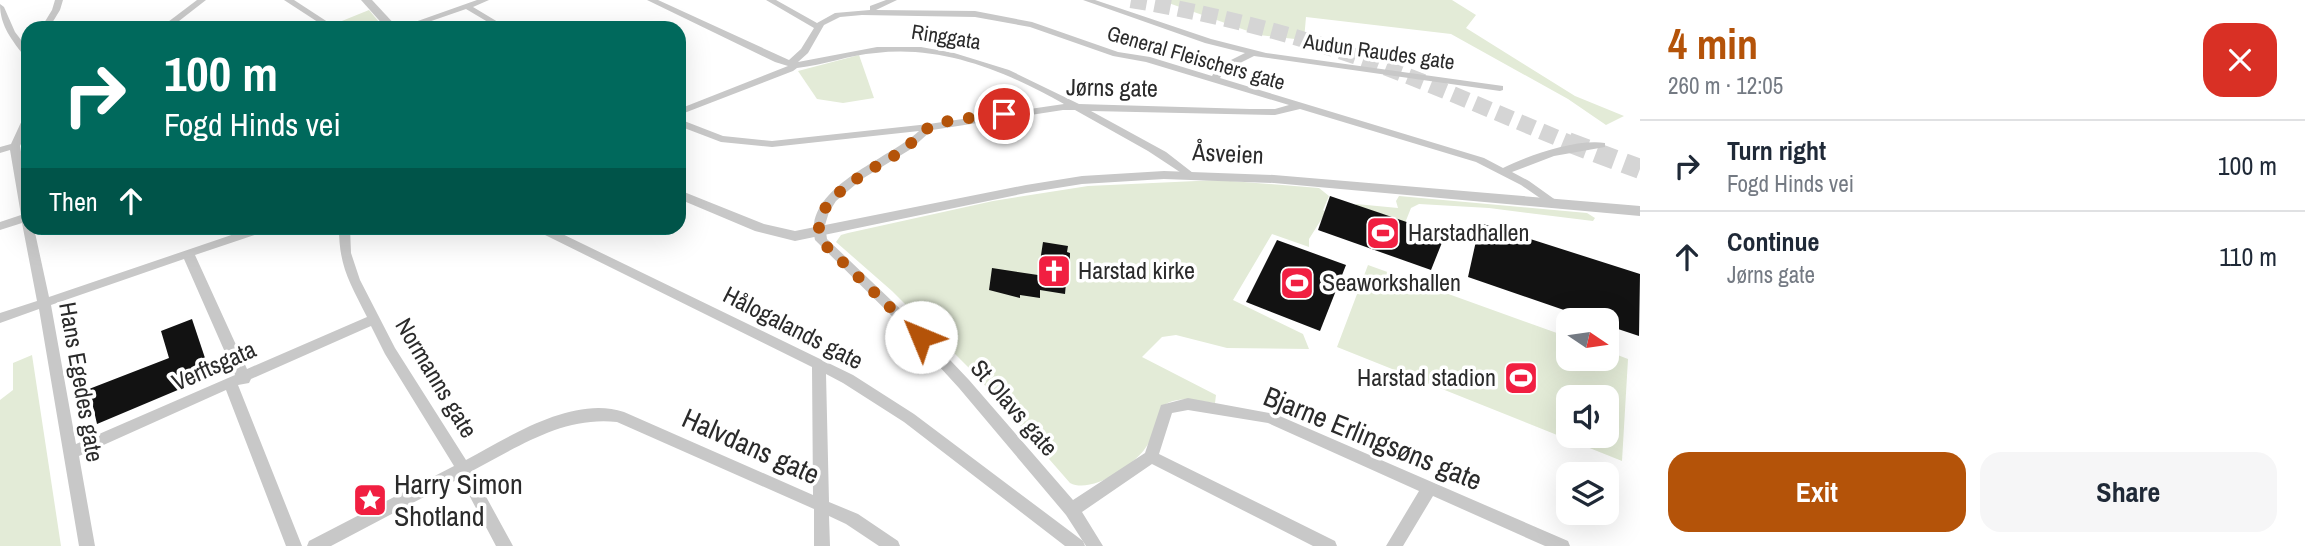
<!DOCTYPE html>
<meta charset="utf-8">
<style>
body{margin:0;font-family:"Archivo Narrow",sans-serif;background:#f6f6f7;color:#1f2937;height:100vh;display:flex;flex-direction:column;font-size:26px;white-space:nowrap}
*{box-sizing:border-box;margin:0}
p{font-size:23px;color:#747a83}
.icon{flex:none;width:38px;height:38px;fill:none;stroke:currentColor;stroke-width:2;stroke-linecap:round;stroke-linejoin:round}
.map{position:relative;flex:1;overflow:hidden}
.side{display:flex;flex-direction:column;background:#fff;width:665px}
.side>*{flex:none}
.banner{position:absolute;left:21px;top:21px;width:665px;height:214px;border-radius:21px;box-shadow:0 7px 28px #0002;background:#00695c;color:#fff;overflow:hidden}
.needle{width:46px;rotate:103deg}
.buttons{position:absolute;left:1556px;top:308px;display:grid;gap:14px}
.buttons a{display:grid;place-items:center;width:63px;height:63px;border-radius:14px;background:#fff;box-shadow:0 7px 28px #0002;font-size:35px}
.pin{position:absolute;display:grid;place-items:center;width:60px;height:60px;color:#fff;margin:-30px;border:4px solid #fff;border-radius:50%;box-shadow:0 2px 7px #0007}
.me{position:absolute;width:77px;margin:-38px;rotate:315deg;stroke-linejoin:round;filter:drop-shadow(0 0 5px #0008)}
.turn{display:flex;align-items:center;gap:24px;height:147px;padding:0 28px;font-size:32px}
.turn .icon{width:91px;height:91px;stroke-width:2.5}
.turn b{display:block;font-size:49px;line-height:60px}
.then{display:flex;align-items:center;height:66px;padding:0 28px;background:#0003;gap:14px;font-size:26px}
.round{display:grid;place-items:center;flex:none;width:74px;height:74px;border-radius:21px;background:#f6f6f7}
.summary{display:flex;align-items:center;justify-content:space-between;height:119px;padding:0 28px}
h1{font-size:42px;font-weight:700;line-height:52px;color:#b45309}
.cta{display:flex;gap:14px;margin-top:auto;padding:14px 28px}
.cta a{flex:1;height:80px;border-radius:21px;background:#b45309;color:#fff;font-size:28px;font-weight:700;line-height:80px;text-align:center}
.cta a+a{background:#f6f6f7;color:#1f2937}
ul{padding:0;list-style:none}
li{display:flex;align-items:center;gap:21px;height:91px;padding:0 28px;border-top:2px solid #e0e1e3}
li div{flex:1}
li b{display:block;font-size:26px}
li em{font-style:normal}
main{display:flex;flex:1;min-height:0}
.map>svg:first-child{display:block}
.green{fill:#e3ebd7;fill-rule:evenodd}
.building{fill:#121212}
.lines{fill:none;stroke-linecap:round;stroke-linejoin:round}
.trunk-tunnel-far1{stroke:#d5d5d5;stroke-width:16;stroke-dasharray:16 8;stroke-linecap:butt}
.trunk-tunnel{stroke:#d5d5d5;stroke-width:20;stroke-dasharray:20 10;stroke-linecap:butt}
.minor{fill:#c8c8c8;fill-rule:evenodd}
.tertiary{fill:#c8c8c8;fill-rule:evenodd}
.route{stroke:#b45309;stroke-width:12;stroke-dasharray:0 21.6}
.labels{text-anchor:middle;stroke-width:7;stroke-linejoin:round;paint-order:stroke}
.far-street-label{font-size:21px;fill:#2b2b2b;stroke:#fff}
.street-label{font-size:24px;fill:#2b2b2b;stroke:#fff}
.poi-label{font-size:24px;fill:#2b2b2b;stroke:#fff;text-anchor:start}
.near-street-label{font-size:28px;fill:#2b2b2b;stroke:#fff}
.near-poi-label{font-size:28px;fill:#2b2b2b;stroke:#fff;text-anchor:start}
</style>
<main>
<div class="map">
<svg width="1640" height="546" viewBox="0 0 1640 546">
<rect width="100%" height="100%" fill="#fff"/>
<!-- green -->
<g class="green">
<polygon points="1160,0 1452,0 1476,15 1466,28 1575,96 1624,116 1606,125 1568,99 1451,34 1306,17 1304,40 1259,35"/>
<polygon points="369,10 384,28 337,28 332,25"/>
<polygon points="859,55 874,98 843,103 817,99 798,71"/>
<path d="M1218 180 1319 188 1329 196 1323 210 1326 212 1309 239V247L1272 234 1233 300 1303 334 1309 349 1227 348 1176 335 1162 337 1142 357 1216 395 1215 403C1198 401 1179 395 1164 405 1158 419 1154 437 1144 450 1131 467 1091 494 1070 483L974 373 892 291 836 242 841 235 848 233 993 201 1088 186Z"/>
<polygon points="1399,196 1587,213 1595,218 1593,221 1489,208 1419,204 1411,208 1405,223 1355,206 1356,204 1398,208 1396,201"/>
<path d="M1368 265 1568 337V359H1606L1607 351 1628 359 1622 461 1337 347ZM1568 397H1606V436H1568Z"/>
<polygon points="32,355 61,546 0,546 0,400 13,390 13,363"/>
</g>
<!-- building -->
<g class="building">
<polygon points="1330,196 1445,235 1431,270 1318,230"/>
<polygon points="1480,223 1640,274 1639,336 1606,325 1606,320 1593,320 1468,277"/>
<polygon points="1277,240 1346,265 1320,331 1246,302"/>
<polygon points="1043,242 1068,246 1067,252 1070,253 1069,283 1066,283 1065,294 1040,290 1040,298 1020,295 1020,298 989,290 992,268 1038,275"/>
<polygon points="192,319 211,376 97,424 89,389 169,358 161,331"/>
</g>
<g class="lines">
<!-- trunk-tunnel-far1 -->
<path class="trunk-tunnel-far1" d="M1131 0C1214 14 1295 34 1374 63 1441 88 1506 117 1572 144"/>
<!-- trunk-tunnel -->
<polyline class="trunk-tunnel" points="1568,142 1640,169"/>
<!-- minor -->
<g class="minor">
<polygon points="55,0 63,0 60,10 49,28 41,28 52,10"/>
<polygon points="197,0 206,0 170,28 160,28"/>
<polygon points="284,0 294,0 337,28 327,28"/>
<polygon points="477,0 489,0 473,7 508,28 498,28 466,9 411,28 398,28"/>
<path d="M647 0H658L789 60 801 49 814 28 766 0H776L817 23 835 13 870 10V6L886 0H897L876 10 975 11 1032 22 1118 52 1150 57 1212 76 1217 67 1245 53 1205 43 1083 0H1095L1211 39 1266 53 1503 86V90L1500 91 1254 56 1224 71 1220 78 1484 158 1503 168C1530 155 1575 139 1605 143V147L1554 156 1512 172 1529 181 1557 201 1559 203 1557 205 1553 207 1521 185 1476 162 1300 109 1275 115 1091 111 1166 152 1193 173 1194 175 1193 177 1189 178 1148 151 1075 110H1063L932 130 911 149 862 179 836 201 829 212 825 225 827 239 915 323 969 380 1073 500 1145 453 1161 405 1188 398 1275 414 1568 541 1570 546H1545L1433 496 1403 546H1386L1419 491 1268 423 1188 410 1172 413 1159 454 1335 541 1337 546H1313L1152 464 1082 512 1103 546H1086L1066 515 959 388 905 329 815 240C814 235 813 229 814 224 820 181 890 158 919 131L772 147 721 142 679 126V119L723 136 772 141 929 124 1064 104C1007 72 943 45 876 53 849 55 824 65 797 68L793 71 679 115V109L788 66 775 62ZM862 15 975 17 1030 27 1113 56 1146 62 1289 105 1275 109H1250L1079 104 1009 70 954 53 921 47H877L798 62 808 53 824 25 840 17Z"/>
<path d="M0 4 4 7 15 32 28 49V58L25 57C12 40 0 26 0 4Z"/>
<path d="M28 115V129L20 146 28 192V228H34L49 297 252 228H267L266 231 195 255 247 369 367 317C350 283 339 267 339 228H350L351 253 360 280 395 348 466 460C509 437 573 395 624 412L813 495 812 367 537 231 535 228H550L853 375 914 414 1083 541 1085 546H1065L904 422 843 383 826 374 829 502 858 514 898 541 900 546H879L846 524 829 516 830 546H814V509L617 422C563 416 518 447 472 471L513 546H496L460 478 331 546H307L309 541 454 466 385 354 371 326 251 379 249 383 238 385 302 546H286L226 390 79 456 95 546H79L39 309 0 323V313L37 301 22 223 0 230V222L21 215 10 150 0 153V147L11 144 23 118ZM184 259 235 375 76 444 51 305Z"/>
</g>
<!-- tertiary -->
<g class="tertiary">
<polygon points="361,0 372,0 398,28 386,28"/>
<polygon points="1164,171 1274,175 1640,206 1640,216 1274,183 1164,179 1082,184 1026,193 795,241 755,231 679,199 679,190 764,224 795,231 1026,185 1082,176"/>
</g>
</g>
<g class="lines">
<!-- route -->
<path class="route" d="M921 337 827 247C793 206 876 168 902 151 912 144 920 132 930 127 948 118 984 117 1004 114"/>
</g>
<!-- icons -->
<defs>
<g id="stadium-square" transform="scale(1.75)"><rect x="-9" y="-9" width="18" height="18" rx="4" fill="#f11f41" stroke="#fff"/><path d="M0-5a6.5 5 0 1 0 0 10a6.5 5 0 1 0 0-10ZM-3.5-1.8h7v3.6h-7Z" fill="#fff"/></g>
<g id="church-square" transform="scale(1.75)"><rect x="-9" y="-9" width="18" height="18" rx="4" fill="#f11f41" stroke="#fff"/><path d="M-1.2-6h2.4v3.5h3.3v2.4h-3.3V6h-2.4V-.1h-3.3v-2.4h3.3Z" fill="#fff"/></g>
<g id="sight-square" transform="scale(1.75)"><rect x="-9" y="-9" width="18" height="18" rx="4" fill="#f11f41" stroke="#fff"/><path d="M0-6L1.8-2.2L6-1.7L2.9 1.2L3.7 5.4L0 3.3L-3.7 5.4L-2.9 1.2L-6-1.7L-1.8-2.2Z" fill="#fff"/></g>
</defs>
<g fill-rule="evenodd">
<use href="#stadium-square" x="1383" y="233"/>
<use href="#church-square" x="1054" y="271"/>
<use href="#stadium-square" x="1297" y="283"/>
<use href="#stadium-square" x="1521" y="378"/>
<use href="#sight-square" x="370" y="500"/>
</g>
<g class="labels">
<!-- far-street labels -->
<g class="far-street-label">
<text transform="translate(946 37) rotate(9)" y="7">Ringgata</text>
<text transform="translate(1379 52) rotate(8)" y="7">Audun Raudes gate</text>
<text transform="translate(1196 58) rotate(16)" y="7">General Fleischers gate</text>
</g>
<!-- street labels -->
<g class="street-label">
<text transform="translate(1112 88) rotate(1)" y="8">Jørns gate</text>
<text transform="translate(1228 154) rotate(3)" y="8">Åsveien</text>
<text transform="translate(793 328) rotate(27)" y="8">Hålogalands gate</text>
<text transform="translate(214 366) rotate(-24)" y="8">Verftsgata</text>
<text transform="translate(436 378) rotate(59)" y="8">Normanns gate</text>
<text transform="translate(81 382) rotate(80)" y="8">Hans Egedes gate</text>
<text transform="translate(1014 408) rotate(49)" y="8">St Olavs gate</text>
</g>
<!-- poi labels -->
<g class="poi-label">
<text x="1408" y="241">Harstadhallen</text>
<text x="1078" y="279">Harstad kirke</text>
<text x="1322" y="291">Seaworkshallen</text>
<text x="1496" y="386" text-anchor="end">Harstad stadion</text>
</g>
<!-- near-street labels -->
<g class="near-street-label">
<text transform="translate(1373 438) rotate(22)" y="10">Bjarne Erlingsøns gate</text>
<text transform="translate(751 446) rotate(24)" y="10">Halvdans gate</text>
</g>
<!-- near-poi labels -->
<g class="near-poi-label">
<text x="394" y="494">Harry Simon<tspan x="394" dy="32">Shotland</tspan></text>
</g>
</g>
</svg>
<div class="buttons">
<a><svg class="needle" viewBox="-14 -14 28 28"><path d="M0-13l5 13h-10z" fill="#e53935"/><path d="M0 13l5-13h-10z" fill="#747a83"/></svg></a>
<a><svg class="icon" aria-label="sound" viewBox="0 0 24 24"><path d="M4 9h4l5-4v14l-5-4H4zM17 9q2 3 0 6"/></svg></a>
<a><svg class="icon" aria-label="layers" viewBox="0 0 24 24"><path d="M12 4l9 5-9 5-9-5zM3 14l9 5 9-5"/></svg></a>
</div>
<div class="pin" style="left:1004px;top:114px;background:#d93025"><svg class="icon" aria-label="arrive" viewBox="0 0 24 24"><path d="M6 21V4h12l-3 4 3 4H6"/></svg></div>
<svg class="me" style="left:921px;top:337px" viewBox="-20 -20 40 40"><circle r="19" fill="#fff"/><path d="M0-13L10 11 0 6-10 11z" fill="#b45309"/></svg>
<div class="banner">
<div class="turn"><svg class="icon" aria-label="right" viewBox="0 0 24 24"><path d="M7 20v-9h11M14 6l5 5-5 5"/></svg><div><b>100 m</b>Fogd Hinds vei</div></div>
<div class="then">Then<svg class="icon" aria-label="ahead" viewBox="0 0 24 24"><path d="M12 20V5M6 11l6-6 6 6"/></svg></div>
</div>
</div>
<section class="side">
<div class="summary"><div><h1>4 min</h1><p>260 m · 12:05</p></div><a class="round" style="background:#d93025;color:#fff"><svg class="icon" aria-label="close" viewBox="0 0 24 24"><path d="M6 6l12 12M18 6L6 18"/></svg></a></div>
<ul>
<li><svg class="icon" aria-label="right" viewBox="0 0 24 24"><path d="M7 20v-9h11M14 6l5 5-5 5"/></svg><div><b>Turn right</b><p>Fogd Hinds vei</p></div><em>100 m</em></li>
<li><svg class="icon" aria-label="ahead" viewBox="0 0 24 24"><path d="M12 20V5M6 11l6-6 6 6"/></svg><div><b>Continue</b><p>Jørns gate</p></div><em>110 m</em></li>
</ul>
<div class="cta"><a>Exit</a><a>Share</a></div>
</section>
</main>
